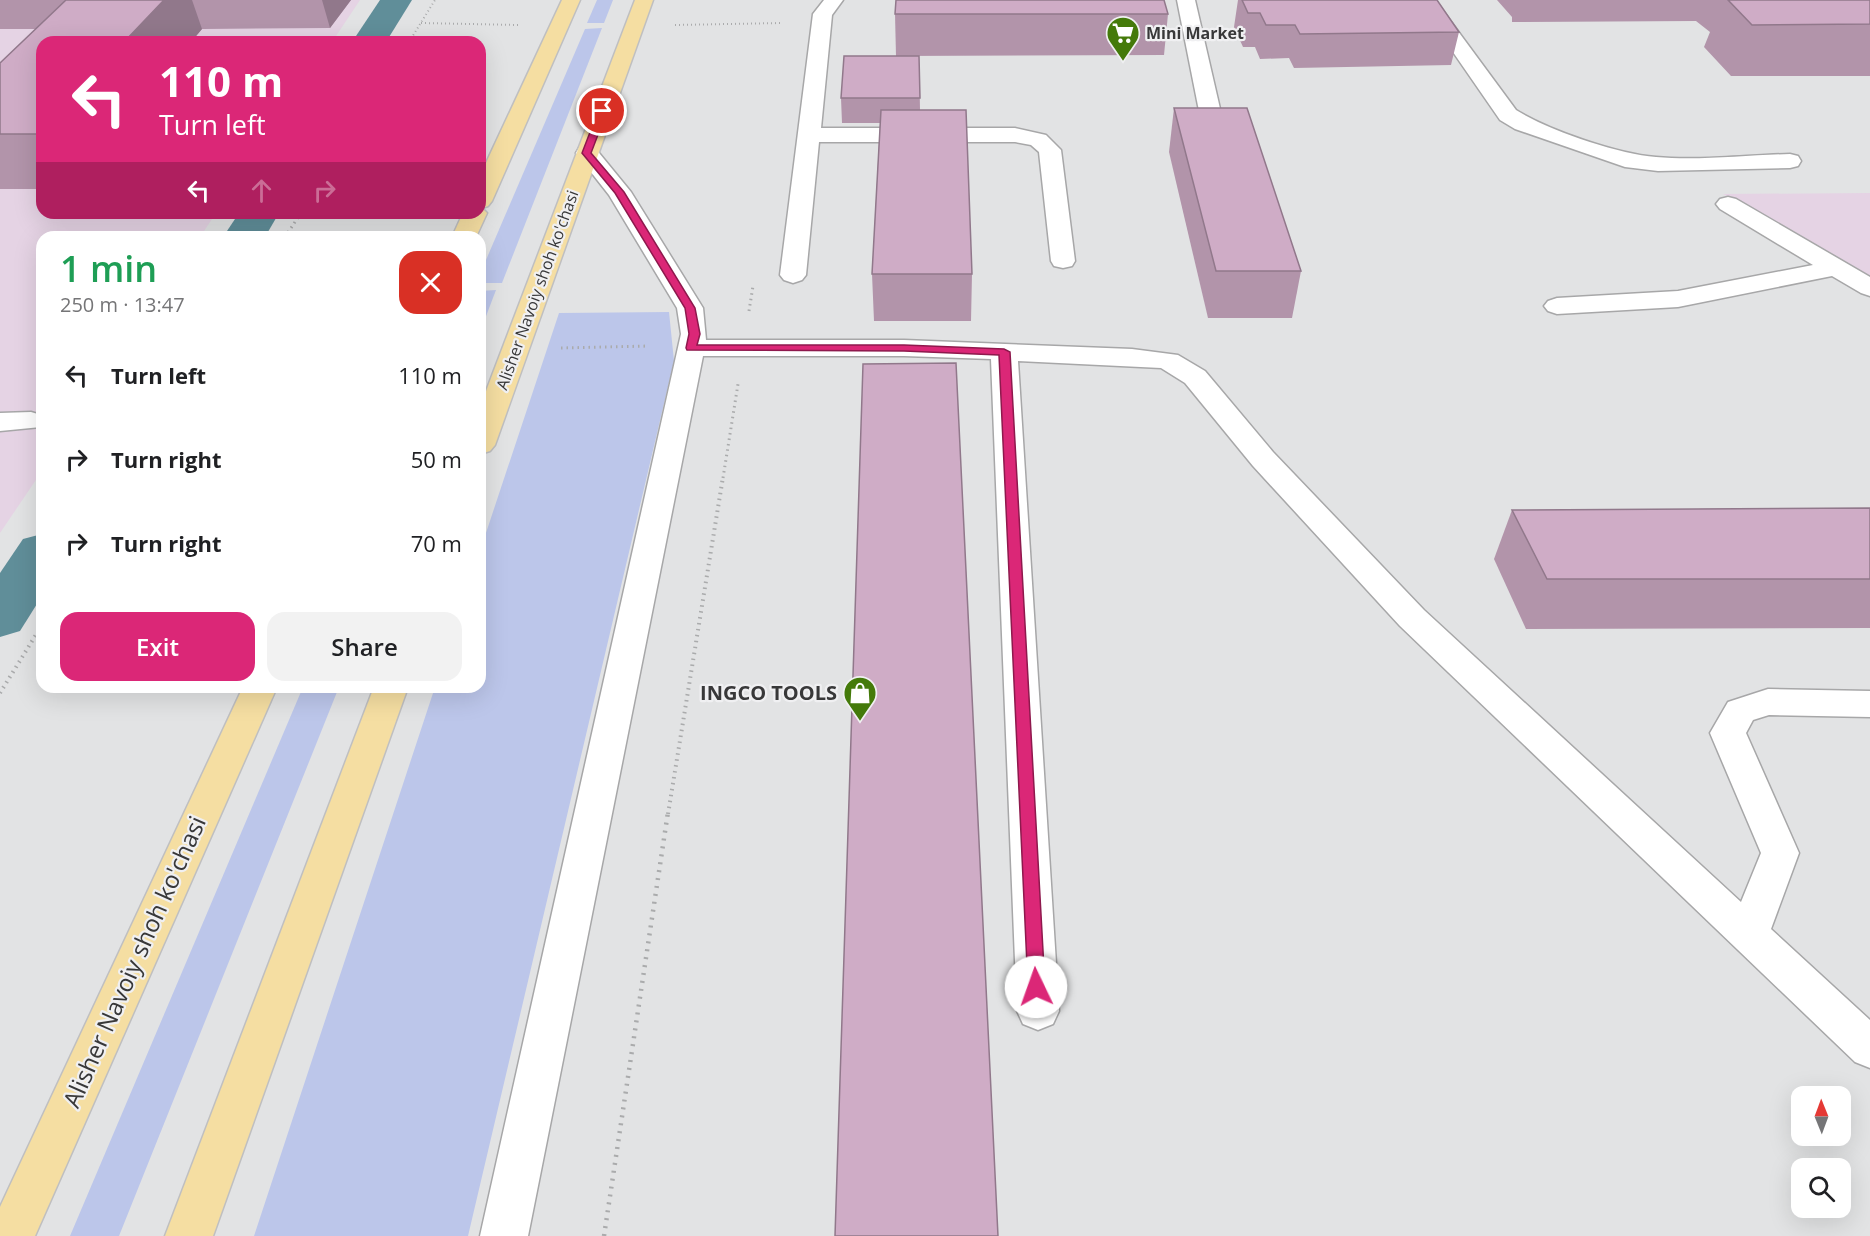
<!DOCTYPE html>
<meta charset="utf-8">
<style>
body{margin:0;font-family:"Open Sans",sans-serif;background:#f2f2f2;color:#202124;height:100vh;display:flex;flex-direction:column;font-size:22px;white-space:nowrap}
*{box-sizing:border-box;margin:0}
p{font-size:20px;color:#757577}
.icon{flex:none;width:33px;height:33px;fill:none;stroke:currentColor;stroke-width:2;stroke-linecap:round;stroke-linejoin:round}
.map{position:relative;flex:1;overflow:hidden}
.sheet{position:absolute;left:36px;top:231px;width:450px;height:462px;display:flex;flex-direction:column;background:#fff;border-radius:18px;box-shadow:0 6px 24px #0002}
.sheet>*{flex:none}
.hud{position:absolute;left:36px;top:36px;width:450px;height:183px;border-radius:18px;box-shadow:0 6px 24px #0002;background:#db2777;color:#fff;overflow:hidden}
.needle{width:39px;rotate:359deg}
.fabs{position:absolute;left:1791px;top:1086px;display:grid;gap:12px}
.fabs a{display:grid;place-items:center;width:60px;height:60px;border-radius:12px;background:#fff;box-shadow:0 6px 24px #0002;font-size:30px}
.pin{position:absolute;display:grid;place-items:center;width:51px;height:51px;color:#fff;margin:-26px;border:3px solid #fff;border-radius:50%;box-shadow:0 2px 6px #0007}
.me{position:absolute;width:66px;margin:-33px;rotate:357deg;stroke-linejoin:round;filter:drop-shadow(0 0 4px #0008)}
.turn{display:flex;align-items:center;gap:21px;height:126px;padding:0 24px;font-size:27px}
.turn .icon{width:78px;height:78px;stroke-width:2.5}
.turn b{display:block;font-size:42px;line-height:51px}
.lanes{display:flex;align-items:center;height:57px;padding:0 24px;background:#0003;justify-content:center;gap:30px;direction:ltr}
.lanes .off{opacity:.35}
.round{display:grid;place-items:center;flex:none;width:63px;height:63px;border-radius:18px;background:#f2f2f2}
.overview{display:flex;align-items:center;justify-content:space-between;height:102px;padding:0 24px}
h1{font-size:36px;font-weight:600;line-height:45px;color:#1e9e55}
.cta{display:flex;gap:12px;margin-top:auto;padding:12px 24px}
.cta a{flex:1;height:69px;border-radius:18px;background:#db2777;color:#fff;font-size:24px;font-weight:600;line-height:69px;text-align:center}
.cta a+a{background:#f2f2f2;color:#202124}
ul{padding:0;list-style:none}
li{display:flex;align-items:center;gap:18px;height:84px;padding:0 24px}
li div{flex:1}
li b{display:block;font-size:22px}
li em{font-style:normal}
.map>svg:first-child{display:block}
.education{fill:#e5d3e4}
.green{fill:#bcc6ea}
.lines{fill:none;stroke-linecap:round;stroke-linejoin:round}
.canal{fill:#608e99;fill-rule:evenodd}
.minor-casing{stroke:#a7a7a8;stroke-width:3}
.major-casing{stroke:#bfbfc0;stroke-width:3}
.path-far3{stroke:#aaabac;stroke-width:2;stroke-dasharray:1 3;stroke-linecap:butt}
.path-far2{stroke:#aaabac;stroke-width:3;stroke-dasharray:1.5 4;stroke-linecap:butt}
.path-far1{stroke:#aaabac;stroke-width:4;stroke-dasharray:1.5 4.5;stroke-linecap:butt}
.path{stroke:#aaabac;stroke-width:4.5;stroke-dasharray:2 6;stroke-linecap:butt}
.minor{fill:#fff;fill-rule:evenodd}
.major{fill:#f5dea2;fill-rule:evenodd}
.wall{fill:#b294aa}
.shaded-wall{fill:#91788b}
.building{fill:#cfacc6;stroke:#91788b;stroke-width:1.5}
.route{fill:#db2777;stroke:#8e194d;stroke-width:1.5}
.labels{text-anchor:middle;stroke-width:4.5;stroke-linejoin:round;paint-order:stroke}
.far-poi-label{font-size:16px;font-weight:bold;fill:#383839;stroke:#f0f0f2;text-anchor:start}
.far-street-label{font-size:16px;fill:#383839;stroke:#f0f0f2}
.poi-label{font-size:20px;font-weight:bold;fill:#383839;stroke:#f0f0f2;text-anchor:end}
.near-street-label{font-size:24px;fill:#383839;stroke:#f0f0f2}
</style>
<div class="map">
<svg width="1870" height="1236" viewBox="0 0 1870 1236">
<rect width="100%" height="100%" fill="#e2e3e4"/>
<!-- education -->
<g class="education">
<polygon points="0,0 360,0 332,42 42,42 42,213 216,213 200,237 42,237 42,471 0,533"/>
<polygon points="1870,193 1870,278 1723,194"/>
</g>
<!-- green -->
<g class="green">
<polygon points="597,0 613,0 604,23 587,23"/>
<polygon points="602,28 502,283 480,283 480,274 585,29"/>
<polygon points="496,290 480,332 480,291"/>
<polygon points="669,312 674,361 468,1236 254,1236 435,687 480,687 480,551 559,313"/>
<polygon points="303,687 339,687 119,1236 70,1236"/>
</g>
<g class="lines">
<!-- canal -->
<g class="canal">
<polygon points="380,0 412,0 386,42 352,42"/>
<polygon points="239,213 279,213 265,237 223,237"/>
<polygon points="42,534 42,596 20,631 0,637 0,573 23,539"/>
</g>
<!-- minor casing -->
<g class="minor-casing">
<g id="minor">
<polygon points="824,0 843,0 832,15 821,128 1015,128 1046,135 1061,150 1075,261 1072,266 1063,268 1054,266 1051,261 1039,152 1031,145 1015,142 819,142 806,275 802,280 793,283 784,280 780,275 813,14"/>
<polygon points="1177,0 1195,0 1224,126 1221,131 1213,132 1205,131 1202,126"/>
<path d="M1417 0H1435L1516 110C1548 130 1618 154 1656 157 1697 161 1748 155 1790 154L1798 156 1801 161 1798 166 1790 168 1658 171 1625 167 1515 129 1500 120Z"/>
<polygon points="587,146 595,148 631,192 703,308 706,340 904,340 1132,349 1178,355 1205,371 1273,452 1424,610 1741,902 1761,853 1710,733 1728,702 1768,689 1870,691 1870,717 1769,715 1753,720 1746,733 1799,853 1771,929 1870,1020 1870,1068 1855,1062 1400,626 1253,466 1185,383 1161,368 1018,361 1059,1011 1053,1024 1038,1030 1023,1024 1017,1011 991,359 904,356 703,356 528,1236 480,1236 681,334 677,308 609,195 576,153 579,148"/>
<polygon points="1728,197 1736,199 1870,277 1870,296 1861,293 1832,276 1678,307 1557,314 1548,311 1544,306 1548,301 1557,298 1678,291 1813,265 1720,209 1716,204 1720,199"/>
<polygon points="31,412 41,415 41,427 0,431 0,413"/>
</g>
</g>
<!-- major casing -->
<g class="major-casing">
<g id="major">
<polygon points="562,0 580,0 492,201 488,206 482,208 487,213 476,237 452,237 463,213 480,213 480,176"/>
<polygon points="635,0 653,0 495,445 490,451 480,454 480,407"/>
<polygon points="243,687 277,687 35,1236 0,1236 0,1207"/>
<polygon points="374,687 408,687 213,1236 165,1236"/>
</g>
</g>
<!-- path-far3 -->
<g class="path-far3">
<polyline points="421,23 519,25"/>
<polyline points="675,25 782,23"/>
<polyline points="409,42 435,0"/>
</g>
<!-- path-far2 -->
<g class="path-far2">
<polyline points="285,237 301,213"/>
<polyline points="749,311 753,286"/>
<polyline points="561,348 649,346"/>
<polyline points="723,478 738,384"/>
</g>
<!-- path-far1 -->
<g class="path-far1">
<polyline points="0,693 42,625"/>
<polyline points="668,814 723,477"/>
</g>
<!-- path -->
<polyline class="path" points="604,1236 668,812"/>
<!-- minor -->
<use href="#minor" class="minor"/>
<!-- major -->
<use href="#major" class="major"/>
</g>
<!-- wall -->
<g class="wall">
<polygon points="0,0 351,0 330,28 202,29 191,42 42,42 42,189 0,189 0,63 36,29 0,29"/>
<polygon points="1238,0 1437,0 1459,32 1451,65 1294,68 1289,58 1260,59 1255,47 1243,47 1234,27"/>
<polygon points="1497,0 1870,0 1870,76 1731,76 1704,47 1710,32 1696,21 1512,22 1512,17"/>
<polygon points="895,14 1168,14 1164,55 896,56"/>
<polygon points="919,56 920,110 972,274 971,321 874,321 872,274 880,123 842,123 841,98"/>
<polygon points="1174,108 1301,271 1292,318 1208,318 1169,152"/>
<polygon points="1870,508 1870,628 1526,629 1494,559 1512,510"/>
</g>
<!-- shaded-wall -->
<g class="shaded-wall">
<polygon points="164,0 192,0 202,29 191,42 124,42"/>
<polygon points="322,0 351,0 330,28"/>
<polygon points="42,129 42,143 38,134"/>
</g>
<!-- building -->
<g class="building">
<polygon points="66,0 164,0 124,42 42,42 42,129 38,134 0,134 0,63"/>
<polygon points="896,0 1164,0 1168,14 895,14"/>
<polygon points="1242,0 1437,0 1459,32 1300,34 1295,25 1266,25 1260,13 1248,13"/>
<polygon points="1728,0 1870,0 1870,24 1752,25"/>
<polygon points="844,56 919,56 920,98 841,98"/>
<polygon points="1174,108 1247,108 1301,271 1216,271"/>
<polygon points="881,110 966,110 972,274 872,274"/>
<polygon points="956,363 998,1236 835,1236 863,364"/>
<polygon points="1870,508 1870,579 1547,579 1512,510"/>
</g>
<!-- route -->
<polygon class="route" points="599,109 607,111 591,153 624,192 695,308 700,334 697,345 904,345 1004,349 1010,352 1045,987 1042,992 1036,995 1030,992 1028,987 999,355 904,351 687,350 686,348 689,334 685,308 615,193 582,153"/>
<!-- icons -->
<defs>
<g id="supermarket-pin" transform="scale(1.725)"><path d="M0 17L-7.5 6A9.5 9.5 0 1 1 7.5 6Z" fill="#447a0a" stroke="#f0f0f2"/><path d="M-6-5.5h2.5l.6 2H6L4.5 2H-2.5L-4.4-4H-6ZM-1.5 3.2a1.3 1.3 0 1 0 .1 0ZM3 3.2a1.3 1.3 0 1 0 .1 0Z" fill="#fff"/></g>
<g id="shop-pin" transform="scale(1.725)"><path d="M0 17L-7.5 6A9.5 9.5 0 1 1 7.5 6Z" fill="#447a0a" stroke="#f0f0f2"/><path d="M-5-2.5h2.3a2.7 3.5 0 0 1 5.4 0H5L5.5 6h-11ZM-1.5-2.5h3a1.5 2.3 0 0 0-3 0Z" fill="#fff"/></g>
</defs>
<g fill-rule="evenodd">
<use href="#supermarket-pin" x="1123" y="33"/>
<use href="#shop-pin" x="860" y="693"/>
</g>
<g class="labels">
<!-- far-poi labels -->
<g class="far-poi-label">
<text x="1146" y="39">Mini Market</text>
</g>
<!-- far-street labels -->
<g class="far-street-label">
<text transform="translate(537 290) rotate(-70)" y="6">Alisher Navoiy shoh ko'chasi</text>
</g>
<!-- poi labels -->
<g class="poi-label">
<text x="837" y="700">INGCO TOOLS</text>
</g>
<!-- near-street labels -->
<g class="near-street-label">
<text transform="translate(135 962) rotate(-66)" y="8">Alisher Navoiy shoh ko'chasi</text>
</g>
</g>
</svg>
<div class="fabs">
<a><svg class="needle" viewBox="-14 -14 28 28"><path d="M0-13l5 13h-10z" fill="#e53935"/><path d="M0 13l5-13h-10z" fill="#757577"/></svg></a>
<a><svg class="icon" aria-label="search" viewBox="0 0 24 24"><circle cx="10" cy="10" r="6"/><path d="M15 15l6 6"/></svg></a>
</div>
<div class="pin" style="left:602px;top:111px;background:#d93025"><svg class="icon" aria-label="arrive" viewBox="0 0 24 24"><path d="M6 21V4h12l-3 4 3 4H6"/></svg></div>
<svg class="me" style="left:1036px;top:987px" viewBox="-20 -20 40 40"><circle r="19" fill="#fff"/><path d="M0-13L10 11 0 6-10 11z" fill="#db2777"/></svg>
<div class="hud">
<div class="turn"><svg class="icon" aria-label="left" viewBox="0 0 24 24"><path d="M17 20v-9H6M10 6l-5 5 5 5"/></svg><div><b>110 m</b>Turn left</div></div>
<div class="lanes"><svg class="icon" aria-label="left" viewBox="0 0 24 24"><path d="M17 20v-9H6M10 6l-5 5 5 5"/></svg><svg class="icon off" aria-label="ahead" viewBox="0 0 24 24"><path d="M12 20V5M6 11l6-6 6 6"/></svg><svg class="icon off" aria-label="right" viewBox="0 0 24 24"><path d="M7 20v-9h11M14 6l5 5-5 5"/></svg></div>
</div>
<section class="sheet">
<div class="overview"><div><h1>1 min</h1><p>250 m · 13:47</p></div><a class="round" style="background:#d93025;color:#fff"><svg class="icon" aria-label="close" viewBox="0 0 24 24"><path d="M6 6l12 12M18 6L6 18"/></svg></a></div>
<ul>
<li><svg class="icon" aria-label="left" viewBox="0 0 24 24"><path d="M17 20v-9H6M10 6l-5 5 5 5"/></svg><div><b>Turn left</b></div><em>110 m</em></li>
<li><svg class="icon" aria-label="right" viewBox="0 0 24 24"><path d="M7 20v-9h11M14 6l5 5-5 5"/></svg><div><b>Turn right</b></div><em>50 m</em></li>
<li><svg class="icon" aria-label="right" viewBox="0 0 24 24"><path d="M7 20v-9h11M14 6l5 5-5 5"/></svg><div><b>Turn right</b></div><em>70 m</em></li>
</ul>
<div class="cta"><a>Exit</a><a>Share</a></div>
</section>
</div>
